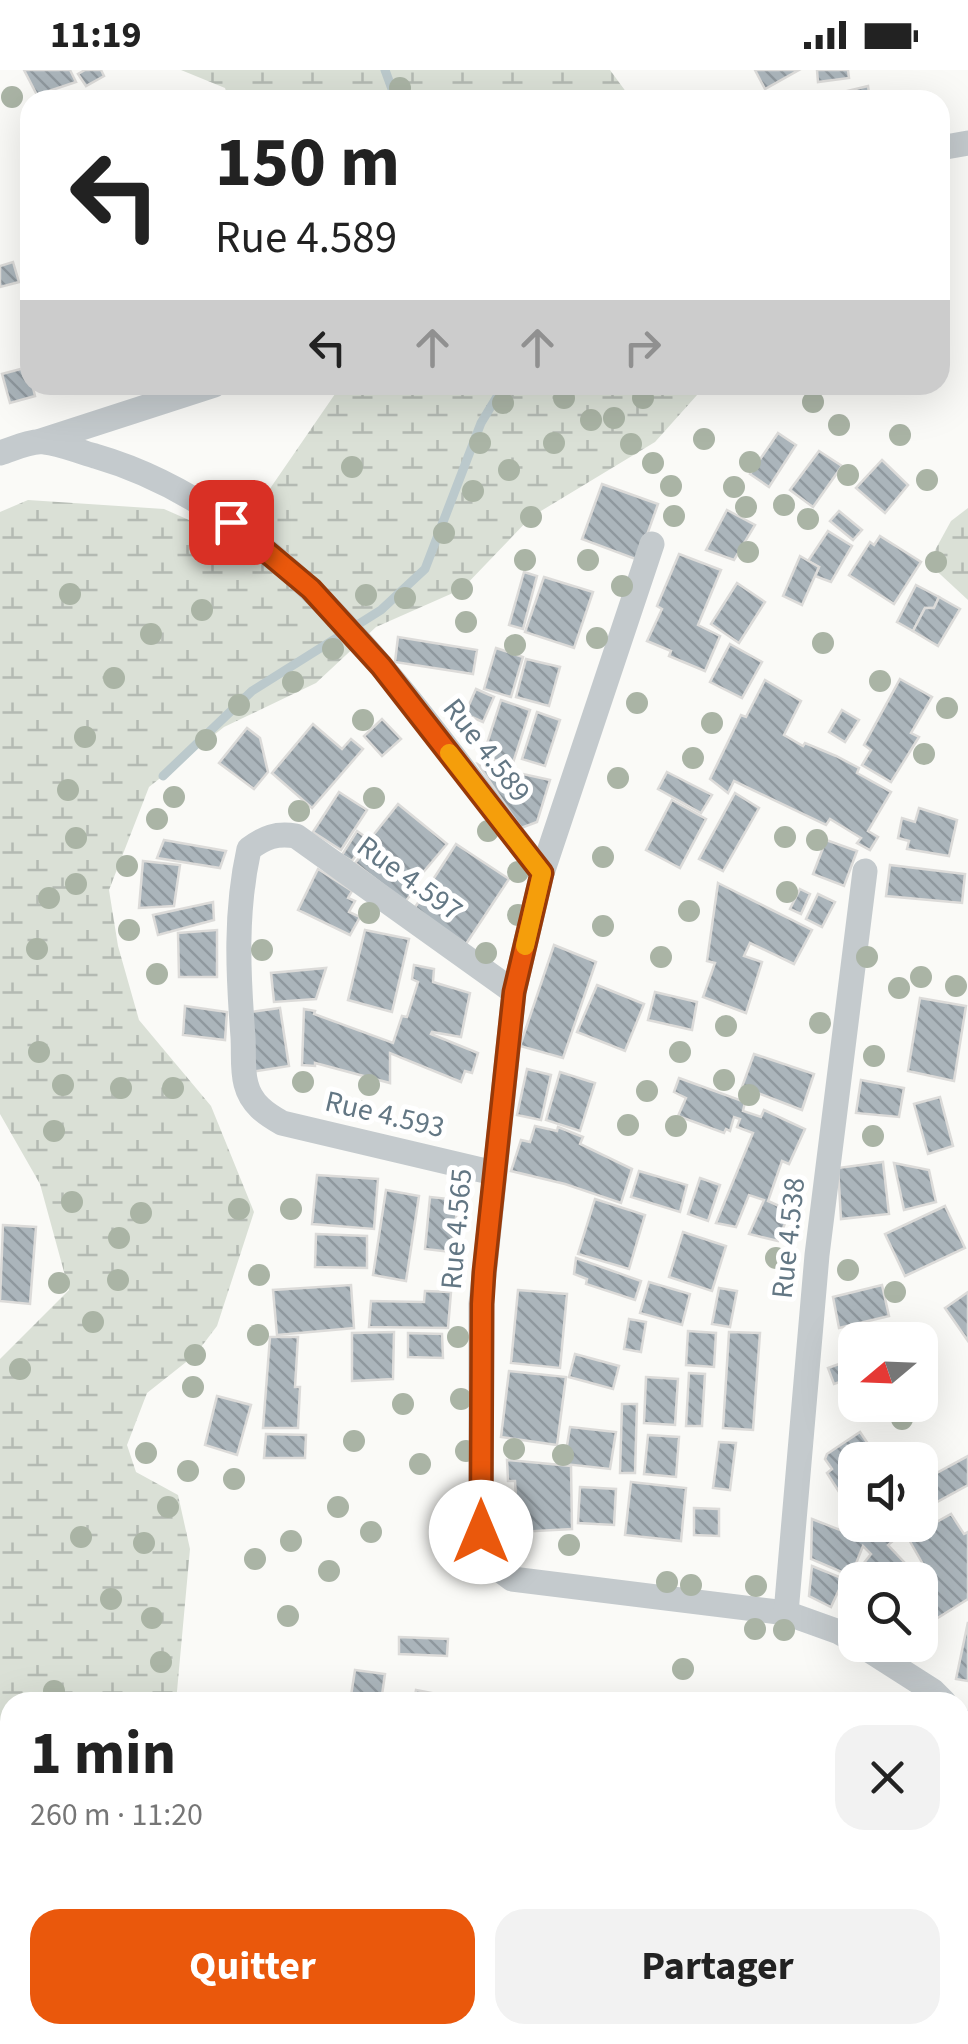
<!DOCTYPE html>
<html lang="fr">
<meta charset="utf-8">
<style>
body{margin:0;font-family:"Source Sans 3",sans-serif;background:#f2f2f2;color:#222;height:100vh;display:flex;flex-direction:column;font-size:38px;white-space:nowrap}
*{box-sizing:border-box;margin:0}
p{font-size:32px;color:#767676}
.icon{flex:none;width:55px;height:55px;fill:none;stroke:currentColor;stroke-width:2;stroke-linecap:round;stroke-linejoin:round}
.map{position:relative;flex:1;overflow:hidden}
.sheet{position:absolute;left:0px;top:1622px;width:970px;height:352px;display:flex;flex-direction:column;background:#fff;border-radius:30px 30px 0 0;box-shadow:0 10px 40px #0002}
.sheet>*{flex:none}
.guide{position:absolute;left:20px;top:20px;width:930px;height:305px;border-radius:30px;box-shadow:0 10px 40px #0002;background:#fff;color:#222;overflow:hidden}
.needle{width:65px;rotate:251deg}
.buttons{position:absolute;left:838px;top:1252px;display:grid;gap:20px}
.buttons a{display:grid;place-items:center;width:100px;height:100px;border-radius:20px;background:#fff;box-shadow:0 10px 40px #0002;font-size:50px}
.pin{position:absolute;display:grid;place-items:center;width:85px;height:85px;color:#fff;margin:-42px;border-radius:20px;box-shadow:0 5px 15px #0006}
.me{position:absolute;width:110px;margin:-55px;rotate:0deg;stroke-linejoin:round;filter:drop-shadow(0 0 8px #0008)}
.turn{display:flex;align-items:center;gap:35px;height:210px;padding:0 30px;font-size:45px}
.turn .icon{width:130px;height:130px;stroke-width:2.5}
.turn b{display:block;font-size:70px;line-height:85px}
.lanes{display:flex;align-items:center;height:95px;padding:0 30px;background:#0003;justify-content:center;gap:50px;direction:ltr}
.lanes .off{opacity:.35}
.round{display:grid;place-items:center;flex:none;width:105px;height:105px;border-radius:30px;background:#f2f2f2}
.headline{display:flex;align-items:center;justify-content:space-between;height:170px;padding:0 30px}
h1{font-size:60px;font-weight:700;line-height:75px}
.action{display:flex;gap:20px;margin-top:auto;padding:20px 30px}
.action a{flex:1;height:115px;border-radius:30px;background:#ea580c;color:#fff;font-size:40px;font-weight:700;line-height:115px;text-align:center}
.action a+a{background:#f2f2f2;color:#222}
.status{display:flex;justify-content:space-between;align-items:center;height:70px;padding:0 50px;background:#fff;direction:ltr}
.status svg{height:28px;fill:currentColor}
.map>svg:first-child{display:block}
.built{fill:#e8e9e8}
.wetland{fill:url(#wetland-marsh)}
.lines{fill:none;stroke-linecap:round;stroke-linejoin:round}
.stream{stroke:#bbc9cc;stroke-width:9}
.building{fill:url(#building-back-hatch);stroke:#dcdbd9;stroke-width:2.5}
.lane{stroke:#c4cacd;stroke-width:12}
.street{stroke:#c4cacd;stroke-width:25}
.tree{fill:#aab4a5}
.route-casing{stroke:#983908;stroke-width:25}
.route{stroke:#ea580c;stroke-width:18}
.slow{stroke:#f59e0b;stroke-width:18}
.labels{text-anchor:middle;stroke-width:10;stroke-linejoin:round;paint-order:stroke}
.street-label{font-size:30px;fill:#637784;stroke:#fff}
</style>
<div class="status"><b>11:19</b><svg viewBox="0 0 49 12"><path d="M0 12V9h3v3zM5 12V6h3v6zM10 12V3h3v9zM15 12V0h3v12zM26 1h20v11H26zM47 4h2v5h-2z"/></svg></div>
<div class="map">
<svg width="968" height="1974" viewBox="0 0 968 1974">
<defs>
<pattern id="wetland-marsh" width="20" height="14" patternUnits="userSpaceOnUse" patternTransform="scale(2.5)"><rect width="20" height="14" fill="#dae0d6"/><path d="M1 5h8M5 5V1M11 12h8M15 12V8" fill="none" stroke="#b4bab3"/></pattern>
<pattern id="building-back-hatch" width="6" height="6" patternUnits="userSpaceOnUse" patternTransform="scale(2.5)"><rect width="6" height="6" fill="#abb5bb"/><path d="M-1 5l2 2M0 0l6 6M5-1l2 2" fill="none" stroke="#8f989e"/></pattern>
</defs>
<rect width="100%" height="100%" fill="#fafaf7"/>
<!-- built -->
<g class="built">
<polygon points="960,1928 968,1943 968,1974 654,1974 690,1965 960,1965"/>
<polygon points="242,1965 535,1965 537,1973 575,1974 242,1974"/>
</g>
<!-- wetland -->
<g class="wetland">
<polygon points="181,0 610,0 632,30 229,30 225,18"/>
<polygon points="346,315 706,315 655,372 531,447 462,519 376,557 316,613 224,657 149,717 109,820 118,876 139,950 211,1036 254,1142 217,1256 195,1285 147,1323 127,1375 136,1402 178,1425 190,1479 176,1632 10,1632 10,1965 142,1965 142,1974 0,1974 0,1289 69,1220 40,1114 0,1044 0,442 28,430 164,439 189,450 256,439 335,324"/>
<polygon points="968,438 968,530 928,493 951,451"/>
</g>
<g class="lines">
<!-- stream -->
<g class="stream">
<polyline points="385,0 396,30"/>
<polyline points="163,706 252,621 381,540 425,499 481,353 504,315"/>
</g>
</g>
<!-- building -->
<g class="building">
<polygon points="24,0 70,0 76,12 37,25"/>
<polygon points="85,0 101,0 104,6 86,16 78,4"/>
<polygon points="755,0 799,0 765,19"/>
<polygon points="817,0 848,0 849,8 818,12"/>
<polygon points="868,16 870,30 814,29"/>
<polygon points="13,192 19,212 0,217 0,196"/>
<polygon points="28,297 35,326 10,333 2,304"/>
<polygon points="778,363 796,375 769,417 750,404"/>
<polygon points="819,381 842,396 813,437 790,420"/>
<polygon points="882,390 908,415 885,443 856,418"/>
<polygon points="602,414 658,434 638,490 582,469"/>
<polygon points="727,440 755,455 734,490 706,480"/>
<polygon points="839,441 862,460 853,470 830,451"/>
<polygon points="828,461 852,476 831,512 815,506 819,497 808,491"/>
<polygon points="880,466 921,492 894,534 849,505 870,472 874,475"/>
<polygon points="679,484 721,500 698,555 720,566 705,601 669,586 671,581 647,571 662,539 657,536"/>
<polygon points="800,486 819,497 802,535 783,526"/>
<polygon points="524,502 537,506 523,559 509,555"/>
<polygon points="544,507 593,522 574,578 525,562"/>
<polygon points="737,513 765,532 739,573 711,554"/>
<polygon points="916,515 939,527 934,538 925,538 913,561 897,552"/>
<polygon points="939,527 960,539 938,576 913,561 925,538 934,538"/>
<polygon points="398,567 477,580 473,604 395,592"/>
<polygon points="730,574 762,592 742,628 710,612"/>
<polygon points="496,578 523,587 511,627 484,619"/>
<polygon points="526,589 560,597 549,636 516,627"/>
<polygon points="900,609 932,627 911,663 919,667 891,712 862,695 871,680 864,675"/>
<polygon points="765,610 801,631 784,665 803,676 805,673 836,686 859,698 857,703 891,722 868,761 878,767 870,780 857,773 861,768 830,749 826,755 734,711 728,723 710,709 741,645 746,647"/>
<polygon points="476,619 494,627 483,652 465,644"/>
<polygon points="501,630 530,640 512,696 483,686"/>
<polygon points="842,640 859,650 845,672 829,662"/>
<polygon points="537,642 560,650 545,696 522,689"/>
<polygon points="382,649 401,669 382,686 364,666"/>
<polygon points="313,654 342,679 351,669 363,679 312,738 272,703"/>
<polygon points="247,658 260,668 268,702 254,719 219,693"/>
<polygon points="478,694 550,710 537,752 521,758"/>
<polygon points="667,702 712,725 701,743 658,719"/>
<polygon points="339,722 367,740 341,780 313,762"/>
<polygon points="735,723 759,738 723,801 699,789"/>
<polygon points="672,730 706,749 680,798 646,780"/>
<polygon points="398,734 447,774 415,812 367,773"/>
<polygon points="919,738 957,750 949,786 907,779 909,771 898,768 902,748 915,752"/>
<polygon points="357,761 367,768 352,791 342,785"/>
<polygon points="164,770 226,781 220,798 157,788"/>
<polygon points="826,770 857,781 844,816 813,804"/>
<polygon points="456,774 509,809 466,874 414,839"/>
<polygon points="366,780 415,819 405,832 355,793"/>
<polygon points="143,791 180,795 174,836 139,838"/>
<polygon points="890,795 965,804 962,833 886,826"/>
<polygon points="318,799 352,821 348,828 355,831 349,842 360,847 350,865 298,840"/>
<polygon points="718,813 812,860 794,894 750,873 744,886 762,892 746,943 703,927 715,893 707,891"/>
<polygon points="800,819 810,824 801,844 790,839"/>
<polygon points="818,824 835,832 822,857 806,849"/>
<polygon points="213,832 214,850 158,865 153,845"/>
<polygon points="217,860 217,907 179,907 178,863"/>
<polygon points="365,860 409,869 392,942 348,930"/>
<polygon points="554,875 596,892 563,988 520,976"/>
<polygon points="414,895 434,899 433,912 470,923 461,967 432,962 431,964 478,983 472,1003 465,1001 461,1012 390,983 390,1013 315,993 315,996 302,995 304,939 315,941 314,944 393,973 402,946 407,947 418,912 412,909"/>
<polygon points="326,898 316,929 274,932 271,903"/>
<polygon points="597,915 644,934 625,981 577,962"/>
<polygon points="655,922 697,932 692,960 648,950"/>
<polygon points="920,928 966,936 954,1011 908,1001"/>
<polygon points="185,936 227,942 225,970 183,965"/>
<polygon points="280,938 289,996 251,1002 242,943"/>
<polygon points="754,984 814,1004 802,1040 742,1017"/>
<polygon points="527,999 551,1005 541,1050 517,1045"/>
<polygon points="560,1002 595,1013 580,1061 546,1050"/>
<polygon points="679,1008 745,1032 743,1041 761,1047 764,1040 805,1059 789,1094 782,1091 768,1131 790,1141 778,1171 749,1164 764,1130 749,1125 736,1157 716,1153 753,1063 737,1057 740,1049 734,1047 730,1061 726,1059 724,1063 678,1046 686,1028 674,1022"/>
<polygon points="861,1010 904,1018 899,1047 856,1043"/>
<polygon points="940,1027 953,1076 928,1084 914,1034"/>
<polygon points="535,1056 557,1061 558,1057 583,1067 580,1074 632,1099 621,1133 565,1114 511,1101 521,1070 530,1072"/>
<polygon points="883,1092 889,1144 841,1149 838,1098"/>
<polygon points="894,1093 929,1100 936,1132 904,1140"/>
<polygon points="639,1101 687,1115 680,1142 631,1127"/>
<polygon points="317,1105 378,1109 374,1159 312,1154"/>
<polygon points="700,1108 720,1115 708,1151 688,1144"/>
<polygon points="386,1120 419,1126 406,1211 373,1205"/>
<polygon points="430,1127 458,1130 452,1182 425,1179"/>
<polygon points="595,1129 645,1145 629,1199 578,1184"/>
<polygon points="945,1136 965,1178 905,1206 885,1164"/>
<polygon points="3,1155 36,1157 30,1234 0,1231"/>
<polygon points="683,1162 726,1176 712,1221 669,1207"/>
<polygon points="316,1164 367,1166 367,1198 315,1197"/>
<polygon points="576,1188 641,1211 635,1230 586,1214 587,1209 574,1204"/>
<polygon points="649,1212 690,1224 682,1255 640,1243"/>
<polygon points="351,1215 354,1258 277,1265 273,1220"/>
<polygon points="882,1215 889,1246 839,1258 833,1227"/>
<polygon points="719,1218 737,1221 730,1257 712,1254"/>
<polygon points="518,1220 567,1224 560,1298 511,1293"/>
<polygon points="425,1221 451,1222 448,1258 369,1257 371,1231 424,1232"/>
<polygon points="968,1222 968,1271 945,1238"/>
<polygon points="629,1249 646,1252 641,1282 624,1279"/>
<polygon points="688,1261 716,1263 714,1297 686,1295"/>
<polygon points="394,1262 393,1309 352,1311 352,1263"/>
<polygon points="729,1262 760,1263 753,1360 723,1358"/>
<polygon points="408,1263 442,1264 443,1288 408,1287"/>
<polygon points="270,1267 298,1267 295,1317 300,1317 298,1358 263,1358"/>
<polygon points="575,1284 619,1296 613,1319 569,1307"/>
<polygon points="850,1290 855,1307 834,1314 828,1298"/>
<polygon points="509,1301 566,1307 557,1375 501,1367"/>
<polygon points="689,1303 705,1304 702,1356 686,1356"/>
<polygon points="646,1307 678,1309 675,1355 644,1353"/>
<polygon points="217,1326 251,1335 237,1385 205,1375"/>
<polygon points="622,1334 637,1334 635,1403 620,1403"/>
<polygon points="570,1357 616,1362 610,1399 564,1394"/>
<polygon points="860,1362 879,1390 855,1390 855,1447 827,1403 832,1399 825,1389 827,1384"/>
<polygon points="266,1364 306,1365 305,1388 264,1388"/>
<polygon points="648,1365 679,1367 676,1407 644,1404"/>
<polygon points="719,1372 736,1373 730,1420 713,1418"/>
<polygon points="968,1386 968,1415 926,1438 920,1426 920,1412"/>
<polygon points="507,1390 571,1396 572,1459 518,1462 515,1411 508,1411"/>
<polygon points="631,1412 686,1418 681,1471 625,1465"/>
<polygon points="580,1417 616,1419 614,1455 578,1453"/>
<polygon points="694,1438 719,1439 719,1466 694,1465"/>
<polygon points="951,1444 964,1464 968,1462 968,1529 923,1557 920,1518 932,1510 908,1468"/>
<polygon points="812,1449 863,1469 866,1464 860,1455 912,1455 888,1475 904,1492 890,1510 855,1510 855,1536 840,1523 871,1484 863,1476 851,1506 811,1489"/>
<polygon points="812,1496 844,1509 831,1537 809,1526"/>
<polygon points="968,1552 968,1611 956,1609"/>
<polygon points="399,1567 448,1569 447,1586 399,1584"/>
<polygon points="355,1600 385,1604 381,1632 350,1632"/>
<polygon points="416,1620 447,1626 446,1632 414,1632"/>
<polygon points="206,1965 238,1965 237,1974 205,1974"/>
</g>
<g class="lines">
<!-- lane -->
<g class="lane">
<polyline points="273,1974 277,1965"/>
<polyline points="895,1974 908,1970 919,1974"/>
</g>
<!-- street -->
<g class="street">
<polyline points="940,78 968,73"/>
<polyline points="41,371 214,315"/>
<path d="M0 383C13 379 31 370 44 372 60 373 79 382 95 386 293 443 422 649 542 803"/>
<polyline points="652,474 542,803 514,922 481,1234 481,1462 492,1494 512,1509 786,1543 839,1562 855,1571"/>
<path d="M494 1103 282 1053C266 1044 251 1034 246 1014 242 1000 244 982 243 967 238 903 235 842 249 779 265 767 276 763 296 766L514 922"/>
<polyline points="786,1543 817,1185 865,801"/>
<polyline points="861,1575 933,1621 944,1632"/>
<polyline points="960,1650 968,1660"/>
</g>
</g>
<!-- trees -->
<g class="tree">
<circle cx="400" cy="18" r="11"/>
<circle cx="12" cy="27" r="11"/>
<circle cx="564" cy="328" r="11"/>
<circle cx="643" cy="328" r="11"/>
<circle cx="813" cy="332" r="11"/>
<circle cx="503" cy="333" r="11"/>
<circle cx="614" cy="348" r="11"/>
<circle cx="591" cy="350" r="11"/>
<circle cx="839" cy="355" r="11"/>
<circle cx="900" cy="365" r="11"/>
<circle cx="704" cy="369" r="11"/>
<circle cx="480" cy="373" r="11"/>
<circle cx="554" cy="373" r="11"/>
<circle cx="631" cy="374" r="11"/>
<circle cx="750" cy="392" r="11"/>
<circle cx="653" cy="393" r="11"/>
<circle cx="352" cy="397" r="11"/>
<circle cx="509" cy="400" r="11"/>
<circle cx="848" cy="405" r="11"/>
<circle cx="927" cy="410" r="11"/>
<circle cx="671" cy="416" r="11"/>
<circle cx="734" cy="417" r="11"/>
<circle cx="473" cy="421" r="11"/>
<circle cx="784" cy="435" r="11"/>
<circle cx="746" cy="437" r="11"/>
<circle cx="674" cy="446" r="11"/>
<circle cx="531" cy="447" r="11"/>
<circle cx="808" cy="449" r="11"/>
<circle cx="444" cy="463" r="11"/>
<circle cx="748" cy="482" r="11"/>
<circle cx="525" cy="490" r="11"/>
<circle cx="588" cy="490" r="11"/>
<circle cx="936" cy="492" r="11"/>
<circle cx="622" cy="516" r="11"/>
<circle cx="462" cy="519" r="11"/>
<circle cx="70" cy="524" r="11"/>
<circle cx="366" cy="525" r="11"/>
<circle cx="405" cy="528" r="11"/>
<circle cx="202" cy="540" r="11"/>
<circle cx="466" cy="552" r="11"/>
<circle cx="151" cy="564" r="11"/>
<circle cx="597" cy="568" r="11"/>
<circle cx="823" cy="573" r="11"/>
<circle cx="515" cy="575" r="11"/>
<circle cx="333" cy="579" r="11"/>
<circle cx="114" cy="608" r="11"/>
<circle cx="880" cy="611" r="11"/>
<circle cx="293" cy="612" r="11"/>
<circle cx="637" cy="633" r="11"/>
<circle cx="239" cy="635" r="11"/>
<circle cx="947" cy="638" r="11"/>
<circle cx="363" cy="650" r="11"/>
<circle cx="712" cy="653" r="11"/>
<circle cx="85" cy="667" r="11"/>
<circle cx="206" cy="670" r="11"/>
<circle cx="924" cy="684" r="11"/>
<circle cx="693" cy="688" r="11"/>
<circle cx="618" cy="708" r="11"/>
<circle cx="68" cy="720" r="11"/>
<circle cx="174" cy="727" r="11"/>
<circle cx="374" cy="728" r="11"/>
<circle cx="299" cy="741" r="11"/>
<circle cx="157" cy="749" r="11"/>
<circle cx="488" cy="761" r="11"/>
<circle cx="785" cy="767" r="11"/>
<circle cx="76" cy="768" r="11"/>
<circle cx="817" cy="770" r="11"/>
<circle cx="603" cy="787" r="11"/>
<circle cx="127" cy="796" r="11"/>
<circle cx="518" cy="802" r="11"/>
<circle cx="76" cy="814" r="11"/>
<circle cx="787" cy="822" r="11"/>
<circle cx="49" cy="828" r="11"/>
<circle cx="689" cy="841" r="11"/>
<circle cx="369" cy="843" r="11"/>
<circle cx="518" cy="845" r="11"/>
<circle cx="603" cy="856" r="11"/>
<circle cx="129" cy="860" r="11"/>
<circle cx="37" cy="879" r="11"/>
<circle cx="262" cy="880" r="11"/>
<circle cx="486" cy="883" r="11"/>
<circle cx="661" cy="887" r="11"/>
<circle cx="867" cy="887" r="11"/>
<circle cx="157" cy="904" r="11"/>
<circle cx="921" cy="907" r="11"/>
<circle cx="956" cy="916" r="11"/>
<circle cx="899" cy="918" r="11"/>
<circle cx="820" cy="953" r="11"/>
<circle cx="726" cy="956" r="11"/>
<circle cx="39" cy="982" r="11"/>
<circle cx="680" cy="982" r="11"/>
<circle cx="874" cy="986" r="11"/>
<circle cx="724" cy="1010" r="11"/>
<circle cx="303" cy="1012" r="11"/>
<circle cx="63" cy="1015" r="11"/>
<circle cx="369" cy="1015" r="11"/>
<circle cx="121" cy="1018" r="11"/>
<circle cx="173" cy="1018" r="11"/>
<circle cx="647" cy="1021" r="11"/>
<circle cx="749" cy="1025" r="11"/>
<circle cx="362" cy="1041" r="11"/>
<circle cx="628" cy="1055" r="11"/>
<circle cx="676" cy="1056" r="11"/>
<circle cx="54" cy="1061" r="11"/>
<circle cx="873" cy="1066" r="11"/>
<circle cx="72" cy="1132" r="11"/>
<circle cx="239" cy="1139" r="11"/>
<circle cx="291" cy="1139" r="11"/>
<circle cx="141" cy="1143" r="11"/>
<circle cx="119" cy="1168" r="11"/>
<circle cx="776" cy="1188" r="11"/>
<circle cx="848" cy="1200" r="11"/>
<circle cx="259" cy="1205" r="11"/>
<circle cx="118" cy="1210" r="11"/>
<circle cx="59" cy="1213" r="11"/>
<circle cx="895" cy="1222" r="11"/>
<circle cx="93" cy="1252" r="11"/>
<circle cx="258" cy="1265" r="11"/>
<circle cx="458" cy="1267" r="11"/>
<circle cx="195" cy="1285" r="11"/>
<circle cx="20" cy="1299" r="11"/>
<circle cx="193" cy="1317" r="11"/>
<circle cx="461" cy="1329" r="11"/>
<circle cx="403" cy="1334" r="11"/>
<circle cx="902" cy="1349" r="11"/>
<circle cx="354" cy="1371" r="11"/>
<circle cx="514" cy="1379" r="11"/>
<circle cx="466" cy="1381" r="11"/>
<circle cx="146" cy="1383" r="11"/>
<circle cx="563" cy="1385" r="11"/>
<circle cx="420" cy="1394" r="11"/>
<circle cx="188" cy="1401" r="11"/>
<circle cx="234" cy="1409" r="11"/>
<circle cx="168" cy="1437" r="11"/>
<circle cx="338" cy="1437" r="11"/>
<circle cx="371" cy="1462" r="11"/>
<circle cx="81" cy="1467" r="11"/>
<circle cx="291" cy="1471" r="11"/>
<circle cx="463" cy="1471" r="11"/>
<circle cx="144" cy="1473" r="11"/>
<circle cx="569" cy="1475" r="11"/>
<circle cx="255" cy="1489" r="11"/>
<circle cx="329" cy="1501" r="11"/>
<circle cx="667" cy="1512" r="11"/>
<circle cx="691" cy="1515" r="11"/>
<circle cx="756" cy="1516" r="11"/>
<circle cx="111" cy="1529" r="11"/>
<circle cx="288" cy="1546" r="11"/>
<circle cx="152" cy="1548" r="11"/>
<circle cx="755" cy="1559" r="11"/>
<circle cx="784" cy="1560" r="11"/>
<circle cx="161" cy="1592" r="11"/>
<circle cx="683" cy="1599" r="11"/>
<circle cx="54" cy="1621" r="11"/>
</g>
<g class="lines">
<!-- route casing -->
<g class="route-casing">
<polyline id="route" points="231,452 311,519 381,596 542,803 514,922 484,1202 482,1234 481,1462"/>
</g>
<!-- route -->
<use href="#route" class="route"/>
<!-- slow -->
<polyline class="slow" points="449,683 542,803 525,876"/>
</g>
<g class="labels">
<!-- street labels -->
<g class="street-label">
<text transform="translate(487 680) rotate(52)" y="10">Rue 4.589</text>
<text transform="translate(410 808) rotate(36)" y="10">Rue 4.597</text>
<text transform="translate(385 1044) rotate(13)" y="10">Rue 4.593</text>
<text transform="translate(456 1159) rotate(-85)" y="10">Rue 4.565</text>
<text transform="translate(788 1168) rotate(-84)" y="10">Rue 4.538</text>
</g>
</g>
</svg>
<div class="buttons">
<a><svg class="needle" viewBox="-14 -14 28 28"><path d="M0-13l5 13h-10z" fill="#e53935"/><path d="M0 13l5-13h-10z" fill="#767676"/></svg></a>
<a><svg class="icon" aria-label="sound" viewBox="0 0 24 24"><path d="M4 9h4l5-4v14l-5-4H4zM17 9q2 3 0 6"/></svg></a>
<a><svg class="icon" aria-label="search" viewBox="0 0 24 24"><circle cx="10" cy="10" r="6"/><path d="M15 15l6 6"/></svg></a>
</div>
<div class="pin" style="left:231px;top:452px;background:#d93025"><svg class="icon" aria-label="arrive" viewBox="0 0 24 24"><path d="M6 21V4h12l-3 4 3 4H6"/></svg></div>
<svg class="me" style="left:481px;top:1462px" viewBox="-20 -20 40 40"><circle r="19" fill="#fff"/><path d="M0-13L10 11 0 6-10 11z" fill="#ea580c"/></svg>
<div class="guide">
<div class="turn"><svg class="icon" aria-label="left" viewBox="0 0 24 24"><path d="M17 20v-9H6M10 6l-5 5 5 5"/></svg><div><b>150 m</b>Rue 4.589</div></div>
<div class="lanes"><svg class="icon" aria-label="left" viewBox="0 0 24 24"><path d="M17 20v-9H6M10 6l-5 5 5 5"/></svg><svg class="icon off" aria-label="ahead" viewBox="0 0 24 24"><path d="M12 20V5M6 11l6-6 6 6"/></svg><svg class="icon off" aria-label="ahead" viewBox="0 0 24 24"><path d="M12 20V5M6 11l6-6 6 6"/></svg><svg class="icon off" aria-label="right" viewBox="0 0 24 24"><path d="M7 20v-9h11M14 6l5 5-5 5"/></svg></div>
</div>
<section class="sheet">
<div class="headline"><div><h1>1 min</h1><p>260 m · 11:20</p></div><a class="round"><svg class="icon" aria-label="close" viewBox="0 0 24 24"><path d="M6 6l12 12M18 6L6 18"/></svg></a></div>
<div class="action"><a>Quitter</a><a>Partager</a></div>
</section>
</div>
